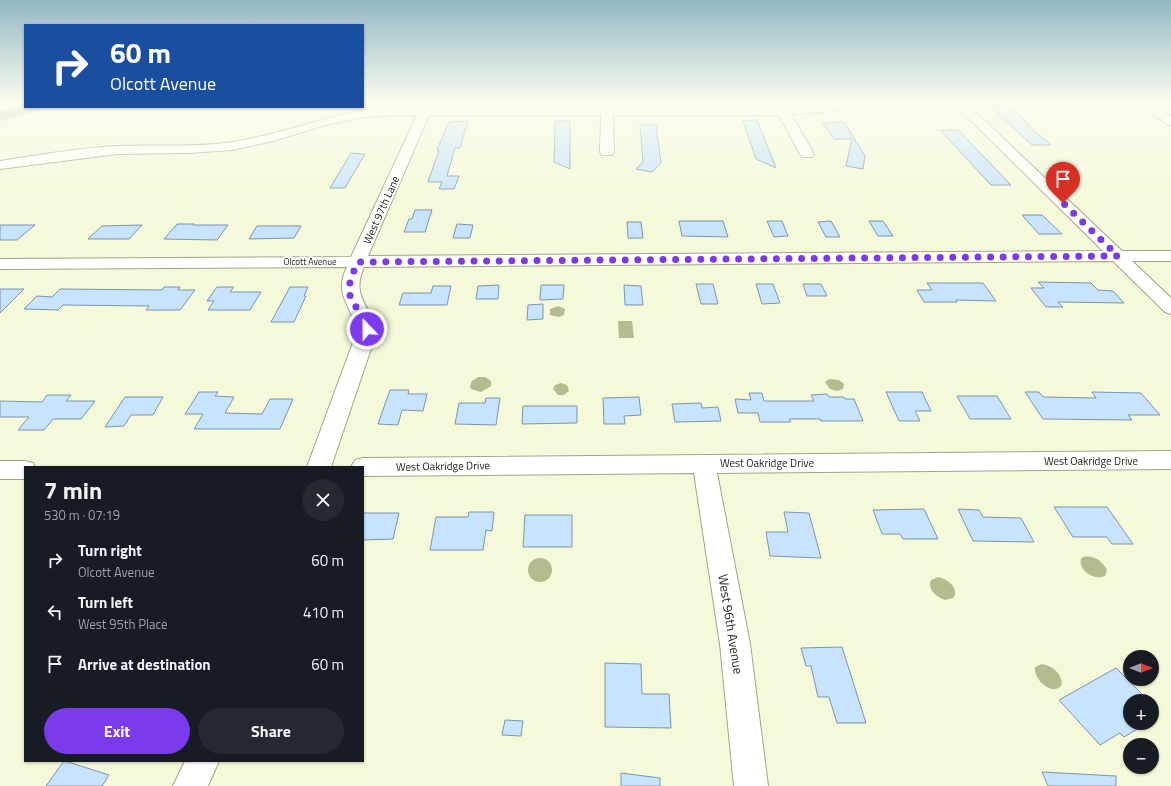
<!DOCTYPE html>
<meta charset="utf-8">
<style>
body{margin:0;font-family:"Titillium Web",sans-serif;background:#242831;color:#f1f3f6;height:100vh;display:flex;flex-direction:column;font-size:15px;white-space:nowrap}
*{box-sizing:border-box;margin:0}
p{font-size:13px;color:#9ea1a6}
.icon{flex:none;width:22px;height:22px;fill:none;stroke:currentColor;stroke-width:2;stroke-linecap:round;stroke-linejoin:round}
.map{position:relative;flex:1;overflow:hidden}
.drawer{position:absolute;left:24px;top:466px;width:340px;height:296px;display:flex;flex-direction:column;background:#171b24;border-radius:0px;box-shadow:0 1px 3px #0004}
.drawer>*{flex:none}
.hud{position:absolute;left:24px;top:24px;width:340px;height:84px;border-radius:0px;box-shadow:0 1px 3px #0004;background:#1a4fa0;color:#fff;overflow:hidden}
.needle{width:26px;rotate:90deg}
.buttons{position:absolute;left:1123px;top:650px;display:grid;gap:8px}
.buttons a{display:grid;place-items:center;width:36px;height:36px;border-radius:50%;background:#171b24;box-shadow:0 1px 3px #0004;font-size:20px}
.pin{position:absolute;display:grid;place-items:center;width:34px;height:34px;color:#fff;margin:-41px -17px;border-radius:50% 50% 50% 0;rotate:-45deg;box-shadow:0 0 4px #0007}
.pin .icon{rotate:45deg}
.me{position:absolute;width:44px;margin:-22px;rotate:338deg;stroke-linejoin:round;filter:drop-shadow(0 0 3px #0008)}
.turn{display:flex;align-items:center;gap:14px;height:84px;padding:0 20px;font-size:18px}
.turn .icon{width:52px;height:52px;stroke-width:2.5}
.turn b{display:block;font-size:28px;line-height:34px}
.round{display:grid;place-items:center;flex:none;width:42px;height:42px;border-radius:21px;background:#242831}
.summary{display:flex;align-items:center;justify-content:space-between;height:68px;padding:0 20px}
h1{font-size:24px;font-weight:700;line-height:30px}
.button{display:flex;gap:8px;margin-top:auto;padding:8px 20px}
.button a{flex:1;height:46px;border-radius:24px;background:#7c3aed;color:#fff;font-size:16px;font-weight:700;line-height:46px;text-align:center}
.button a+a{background:#242831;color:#f1f3f6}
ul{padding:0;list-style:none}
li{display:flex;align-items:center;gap:12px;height:52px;padding:0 20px}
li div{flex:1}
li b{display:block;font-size:15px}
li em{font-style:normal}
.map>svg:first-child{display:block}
.water{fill:#b4bb8f}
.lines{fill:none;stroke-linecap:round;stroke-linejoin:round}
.river{fill:#b4bb8f;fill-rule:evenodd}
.building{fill:#c7e3fe;stroke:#7d95ab}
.minor-casing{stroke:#a1a687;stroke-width:2}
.minor{fill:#fff;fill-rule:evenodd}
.route{stroke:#7c3aed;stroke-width:7;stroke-dasharray:0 12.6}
.labels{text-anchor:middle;stroke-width:4;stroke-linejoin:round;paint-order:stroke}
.far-street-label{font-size:9px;fill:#24261a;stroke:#fff}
.street-label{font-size:11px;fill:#24261a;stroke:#fff}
.near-street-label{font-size:13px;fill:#24261a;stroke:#fff}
</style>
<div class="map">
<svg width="1171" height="786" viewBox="0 0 1171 786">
<rect width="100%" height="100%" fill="#f4f9d9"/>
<!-- water -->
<g class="water">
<polygon points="558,306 565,309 564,315 559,317 550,315 550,309"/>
<polygon points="618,321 632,321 634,338 619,338"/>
<polygon points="478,377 485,377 491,381 491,386 481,392 471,389 470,386 472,381"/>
<polygon points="829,379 839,380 844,384 843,389 837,391 830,389 825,382"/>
<polygon points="561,383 567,385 569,391 564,395 558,395 553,389 555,385"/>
<path d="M1083 557C1094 555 1102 561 1107 570L1105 576C1095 581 1078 571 1081 559Z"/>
<circle cx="540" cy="570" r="12"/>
<path d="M938 577C947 579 956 585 955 595L953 598 945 600C937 597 927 590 931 580Z"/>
<path d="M1042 664C1053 666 1061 673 1062 684 1054 698 1033 680 1035 667Z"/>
</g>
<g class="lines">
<!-- river -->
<polygon class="river" points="25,104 25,107 41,107 39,110 0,121 0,111"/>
</g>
<!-- building -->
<g class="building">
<polygon points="985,102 1005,102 1029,124 1026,124 1051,145 1032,145"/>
<polygon points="757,120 776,168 756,159 743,121"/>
<polygon points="468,121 460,148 455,148 447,176 459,176 454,189 439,189 442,182 428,182 439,150 437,150 449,122"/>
<polygon points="555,121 570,121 570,169 554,162"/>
<polygon points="844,122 865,156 863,169 846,166 852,139 834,139 823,123"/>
<polygon points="640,125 656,125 661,163 652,172 636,169 643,162"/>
<polygon points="940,130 958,130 1011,185 991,185"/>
<polygon points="351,153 365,154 345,188 330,188"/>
<polygon points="415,210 432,210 425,232 404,232 409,219 412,219"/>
<polygon points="1022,215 1042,215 1062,234 1039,234"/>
<polygon points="679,221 723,221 728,237 682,236"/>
<polygon points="767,221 782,221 788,236 774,237"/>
<polygon points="831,221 840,237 826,237 818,222"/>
<polygon points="869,221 883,221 893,236 878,236"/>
<polygon points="627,222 641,222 643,238 628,238"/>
<polygon points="177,224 194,224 193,225 228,225 217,240 164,239"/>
<polygon points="457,224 473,225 470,238 453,238"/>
<polygon points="0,225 35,225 17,240 0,240"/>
<polygon points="142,225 129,239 88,239 102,226"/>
<polygon points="257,226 301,226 294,238 249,239"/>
<polygon points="1038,282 1091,283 1098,290 1113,291 1124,303 1058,302 1063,307 1046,307 1031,288 1044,288"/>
<polygon points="927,283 983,283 996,301 956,300 957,302 924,302 917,290 932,290"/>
<polygon points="696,284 713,284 718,304 701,304"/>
<polygon points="756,284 773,284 780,303 762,304"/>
<polygon points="803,284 821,284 827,296 807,296"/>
<polygon points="499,285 498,299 476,299 478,286"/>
<polygon points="541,285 564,285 563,299 540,300"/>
<polygon points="624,285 641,286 643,305 625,305"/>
<polygon points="433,286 451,286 447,305 399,305 403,293 431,293"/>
<polygon points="164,287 180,287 178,290 195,290 180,310 146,310 149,306 63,305 58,310 24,309 37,296 52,297 60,289 162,290"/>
<polygon points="217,287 234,287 230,292 261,292 250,310 208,310 214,301 207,301"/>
<polygon points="290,287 308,287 304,296 306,296 294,322 271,322"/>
<polygon points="0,289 24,289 0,313"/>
<polygon points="543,304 543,319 527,320 528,305"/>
<polygon points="390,390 409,390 408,394 427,394 423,411 402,410 398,425 378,424"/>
<polygon points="199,392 218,392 215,396 234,397 225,413 262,414 270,399 293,399 280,429 194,429 203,414 185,414"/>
<polygon points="886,392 922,392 931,411 915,411 920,421 899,421"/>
<polygon points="1025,392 1039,392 1043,397 1096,398 1092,392 1141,393 1160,415 1128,415 1132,420 1043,419"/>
<polygon points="749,393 762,393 764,401 814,401 811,395 827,394 829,397 844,397 845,399 854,399 863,421 821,421 820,419 789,419 791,422 760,422 758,413 738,413 735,399 751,400"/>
<polygon points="47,395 71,395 66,401 95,401 81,419 53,419 44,430 18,430 29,417 0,417 0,401 42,402"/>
<polygon points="957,396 997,396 1011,419 970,419"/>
<polygon points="125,397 163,397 153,415 131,415 124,426 105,427"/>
<polygon points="639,397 641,415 624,416 625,424 604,424 603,398"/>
<polygon points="486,398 500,398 496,425 455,424 459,403 485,403"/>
<polygon points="701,403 702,408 718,407 721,421 675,422 672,404"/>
<polygon points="523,406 577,406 577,423 522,424"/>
<polygon points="1054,507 1107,507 1133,544 1112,544 1107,537 1073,537"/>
<polygon points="924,509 938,539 903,539 900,534 882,534 873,510"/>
<polygon points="958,509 979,510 983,517 1021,518 1034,542 973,541"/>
<polygon points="469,512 494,512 492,531 486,530 483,550 430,550 436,517 468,517"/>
<polygon points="784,512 809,513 821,558 770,556 766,532 788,532"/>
<polygon points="363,513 399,513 393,539 363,540"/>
<polygon points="525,515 572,515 572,547 523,547"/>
<polygon points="842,647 866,723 837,723 829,697 818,697 811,666 806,666 801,648"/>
<polygon points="605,663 641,664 642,694 669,694 671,728 605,727"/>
<polygon points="1116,668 1149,701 1130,701 1130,723 1148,723 1124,737 1120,733 1100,745 1059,700"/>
<polygon points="505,720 523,721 521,736 502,735"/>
<polygon points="64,761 65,761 109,775 102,786 46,786"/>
<polygon points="1042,772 1116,776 1116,786 1048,786"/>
<polygon points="621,773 660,778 660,786 621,786"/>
</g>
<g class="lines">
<!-- minor casing -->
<g class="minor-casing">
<g id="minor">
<path d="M839 102H856L854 104 826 112 791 114 814 154 812 157H802L800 154 779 115H613L614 152 612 155H602L600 152 601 115H429L368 256 1103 251 952 102H965L1122 251H1171V261H1132L1171 298V314L1165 312 1113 261 364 267C349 300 376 307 375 337L331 467H307L355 337C358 307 331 300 347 267L0 269V259L351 257 417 115 376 116 358 118 326 125 273 141 232 150 189 153 117 154 0 169V161C39 155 78 148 117 146 155 144 194 148 232 142 281 135 327 115 376 108L783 107 817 106Z"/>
<polygon points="1135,102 1149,102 1171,116 1171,125 1167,124"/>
<polygon points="1171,451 1171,469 717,473 750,644 768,786 734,786 720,644 694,473 363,476 363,467 351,467 355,460 363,458"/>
<polygon points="0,461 25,461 33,463 35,467 25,467 25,479 0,479"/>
<polygon points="185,761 219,761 208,786 173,786"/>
</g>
</g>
<!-- minor -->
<use href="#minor" class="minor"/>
</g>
<!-- sky -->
<linearGradient id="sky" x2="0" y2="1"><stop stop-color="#93b7c4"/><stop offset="0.48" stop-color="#fafcee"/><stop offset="1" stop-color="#fafcee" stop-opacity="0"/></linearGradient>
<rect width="1171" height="212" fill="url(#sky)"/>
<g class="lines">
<!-- route -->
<path class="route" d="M367 329C365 318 360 313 354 304 344 290 352 275 358 262L1118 256 1063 203"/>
</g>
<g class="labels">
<!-- far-street labels -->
<g class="far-street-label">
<text x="310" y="265">Olcott Avenue</text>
</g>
<!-- street labels -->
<g class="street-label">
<text transform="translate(381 210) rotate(-66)" y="4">West 97th Lane</text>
<text x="1091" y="465">West Oakridge Drive</text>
<text x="767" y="467">West Oakridge Drive</text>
<text transform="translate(443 466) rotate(-1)" y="4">West Oakridge Drive</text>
</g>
<!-- near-street labels -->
<g class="near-street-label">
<text transform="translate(731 624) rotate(81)" y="5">West 96th Avenue</text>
</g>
</g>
</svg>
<div class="buttons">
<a><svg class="needle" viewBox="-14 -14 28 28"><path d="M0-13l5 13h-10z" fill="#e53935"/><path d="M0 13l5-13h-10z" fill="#9ea1a6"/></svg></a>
<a>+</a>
<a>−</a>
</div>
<div class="pin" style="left:1063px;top:203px;background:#d93025"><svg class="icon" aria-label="arrive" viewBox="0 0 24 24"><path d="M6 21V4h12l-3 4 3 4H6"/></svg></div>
<svg class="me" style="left:367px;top:329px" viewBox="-20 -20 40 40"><circle r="17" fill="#7c3aed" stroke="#fff" stroke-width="3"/><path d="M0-11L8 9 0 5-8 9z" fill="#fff"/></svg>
<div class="hud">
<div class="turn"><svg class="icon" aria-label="right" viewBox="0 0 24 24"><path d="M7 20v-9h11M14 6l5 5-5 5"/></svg><div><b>60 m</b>Olcott Avenue</div></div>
</div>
<section class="drawer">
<div class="summary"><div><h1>7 min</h1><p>530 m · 07:19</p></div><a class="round"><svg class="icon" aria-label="close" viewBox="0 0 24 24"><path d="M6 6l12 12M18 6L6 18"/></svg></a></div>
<ul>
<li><svg class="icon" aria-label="right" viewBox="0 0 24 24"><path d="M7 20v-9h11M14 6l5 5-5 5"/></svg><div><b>Turn right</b><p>Olcott Avenue</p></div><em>60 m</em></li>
<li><svg class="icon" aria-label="left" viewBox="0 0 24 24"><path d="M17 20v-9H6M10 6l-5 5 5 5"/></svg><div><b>Turn left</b><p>West 95th Place</p></div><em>410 m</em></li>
<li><svg class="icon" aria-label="arrive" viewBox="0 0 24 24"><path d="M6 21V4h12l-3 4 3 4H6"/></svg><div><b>Arrive at destination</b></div><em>60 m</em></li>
</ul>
<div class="button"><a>Exit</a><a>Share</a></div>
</section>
</div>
